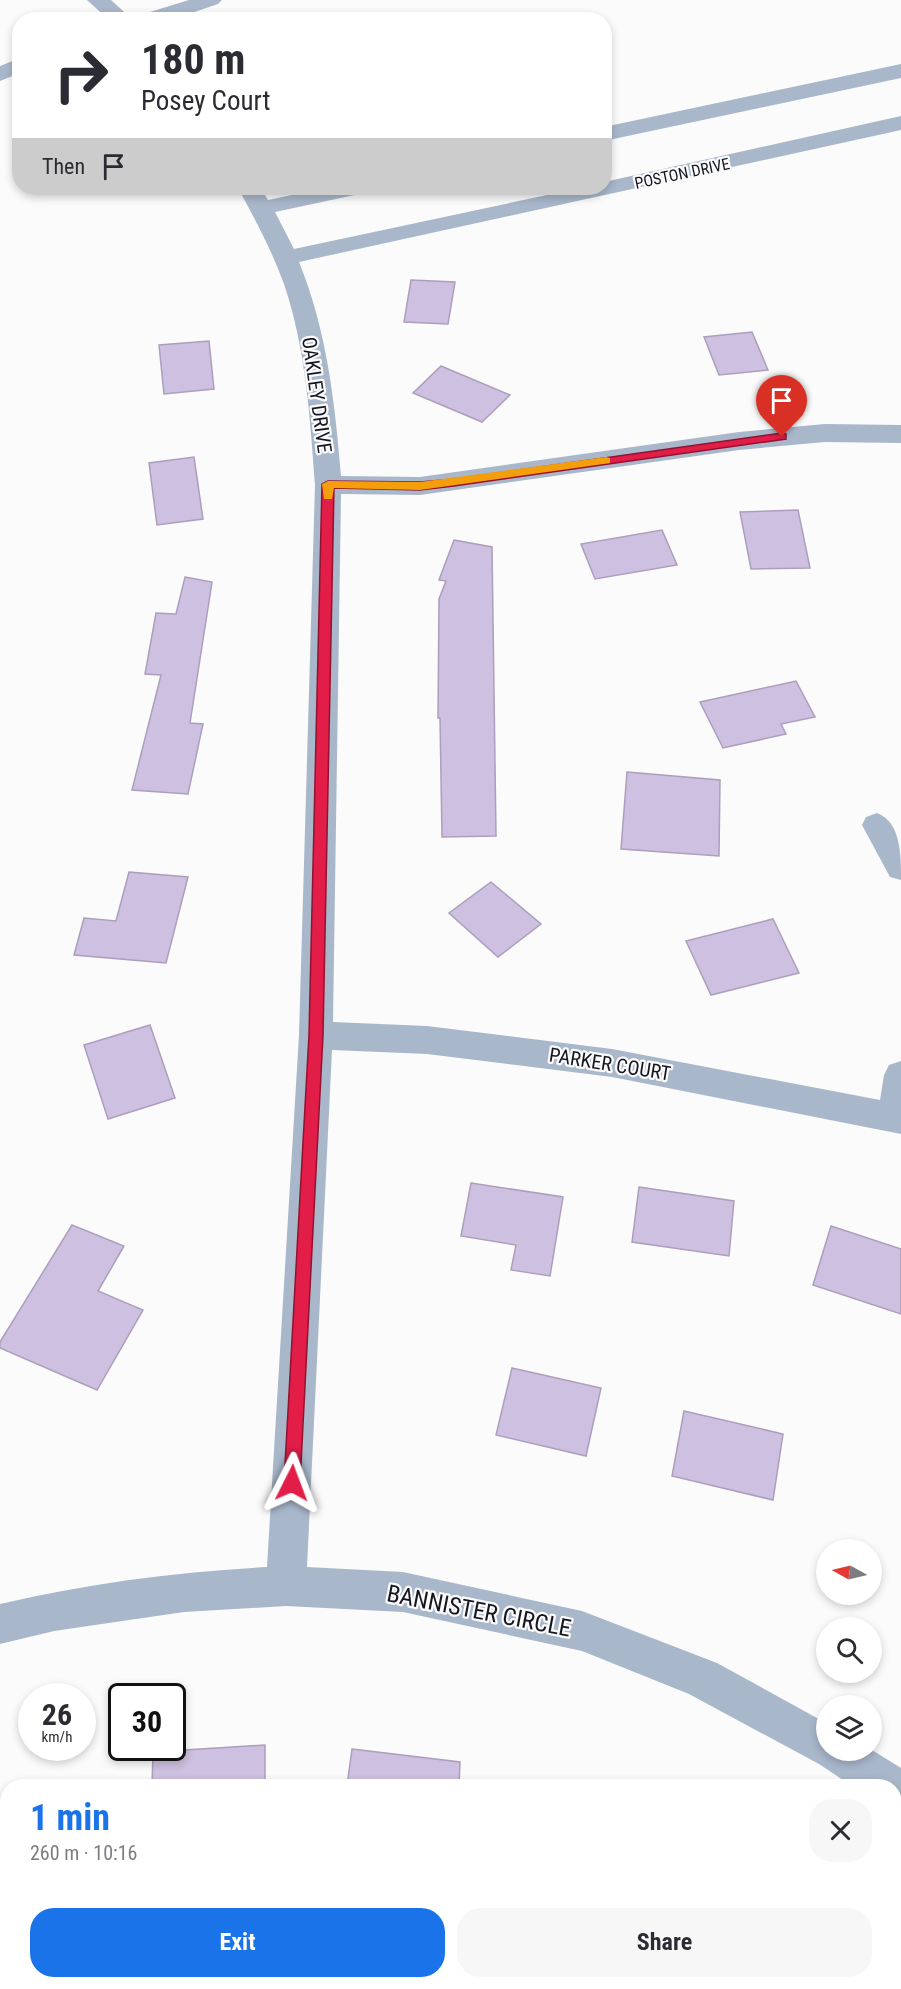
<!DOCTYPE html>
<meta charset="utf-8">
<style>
body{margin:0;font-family:"Roboto Condensed",sans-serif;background:#f7f7f7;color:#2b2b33;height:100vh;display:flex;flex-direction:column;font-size:22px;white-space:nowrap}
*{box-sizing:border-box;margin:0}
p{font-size:20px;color:#7c7c81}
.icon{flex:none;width:33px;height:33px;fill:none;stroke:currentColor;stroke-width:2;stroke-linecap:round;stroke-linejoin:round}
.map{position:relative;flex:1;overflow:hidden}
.drawer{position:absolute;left:0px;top:1779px;width:902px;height:210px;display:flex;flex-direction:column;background:#fff;border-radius:24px 24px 0 0;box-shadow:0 3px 9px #0003}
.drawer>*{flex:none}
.guide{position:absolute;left:12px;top:12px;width:600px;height:183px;border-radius:24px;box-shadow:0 3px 9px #0003;background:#fff;color:#2b2b33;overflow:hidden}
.needle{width:39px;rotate:278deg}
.fabs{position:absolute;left:816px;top:1539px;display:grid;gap:12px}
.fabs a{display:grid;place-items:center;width:66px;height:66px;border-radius:50%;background:#fff;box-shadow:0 3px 9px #0003;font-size:30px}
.speed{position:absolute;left:18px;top:1683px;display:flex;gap:12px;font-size:30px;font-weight:700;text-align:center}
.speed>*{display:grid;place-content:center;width:78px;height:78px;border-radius:50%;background:#fff;box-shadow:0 3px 9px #0003;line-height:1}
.speed small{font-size:15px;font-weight:400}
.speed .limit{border:3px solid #111;border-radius:9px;background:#fff;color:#111}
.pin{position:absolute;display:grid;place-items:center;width:51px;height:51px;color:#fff;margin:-62px -26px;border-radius:50% 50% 50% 0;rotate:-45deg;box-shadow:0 0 6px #0007}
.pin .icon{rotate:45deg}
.me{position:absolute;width:66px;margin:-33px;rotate:3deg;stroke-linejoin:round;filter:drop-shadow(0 0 4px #0008)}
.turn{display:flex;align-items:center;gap:21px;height:126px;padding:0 30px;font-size:27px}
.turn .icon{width:78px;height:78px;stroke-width:2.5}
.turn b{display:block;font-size:42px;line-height:51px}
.then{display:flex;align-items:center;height:57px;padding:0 30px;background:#0003;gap:12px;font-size:22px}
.round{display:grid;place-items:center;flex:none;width:63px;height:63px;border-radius:24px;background:#f7f7f7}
.head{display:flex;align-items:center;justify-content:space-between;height:102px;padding:0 30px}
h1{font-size:36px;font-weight:700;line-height:45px;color:#1a73e8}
.primary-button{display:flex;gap:12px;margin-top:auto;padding:12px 30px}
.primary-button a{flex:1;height:69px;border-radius:24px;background:#1a73e8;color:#fff;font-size:24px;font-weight:700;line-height:69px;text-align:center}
.primary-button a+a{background:#f7f7f7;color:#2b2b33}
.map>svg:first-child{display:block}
.building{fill:#cec0e0;stroke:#ac9ebd;stroke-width:1.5}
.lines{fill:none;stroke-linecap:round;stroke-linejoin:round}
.street{fill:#a9b7cb;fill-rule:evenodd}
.route{fill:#e11d48;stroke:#92132f;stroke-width:1.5}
.slow{fill:#f59e0b}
.labels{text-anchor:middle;stroke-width:4.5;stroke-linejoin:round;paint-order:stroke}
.far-street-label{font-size:16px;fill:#161622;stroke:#fbfbfb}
.street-label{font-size:20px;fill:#161622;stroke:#fbfbfb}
.near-street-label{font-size:24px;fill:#161622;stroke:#fbfbfb}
</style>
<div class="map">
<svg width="901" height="1989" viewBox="0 0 901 1989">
<rect width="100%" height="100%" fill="#fbfbfb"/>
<!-- building -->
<g class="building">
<polygon points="411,280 455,282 448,324 404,322"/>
<polygon points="752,332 768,370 719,375 704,337"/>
<polygon points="209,341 214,389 164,394 159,345"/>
<polygon points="441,366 510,395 482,422 413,393"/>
<polygon points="194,457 203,519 157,525 149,463"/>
<polygon points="798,510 810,568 751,569 740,512"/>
<polygon points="662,530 677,565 595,579 581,544"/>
<polygon points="454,540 492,547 496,836 442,837 440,718 438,718 439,599 446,581 439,580"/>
<polygon points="185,577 212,582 190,723 203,724 188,794 132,790 161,675 145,674 156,613 176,614"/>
<polygon points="796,681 815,717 781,724 786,734 723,748 700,702"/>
<polygon points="627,772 720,780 719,856 621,849"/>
<polygon points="129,872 188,877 166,963 74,955 84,918 116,921"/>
<polygon points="491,882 541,924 498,957 449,913"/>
<polygon points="773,919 799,973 711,995 686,941"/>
<polygon points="150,1025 175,1098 108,1119 84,1045"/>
<polygon points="471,1183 563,1197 550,1276 511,1270 516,1245 461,1236"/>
<polygon points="639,1187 734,1201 729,1256 632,1242"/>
<polygon points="72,1225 124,1246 98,1291 143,1310 97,1390 0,1348 0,1342"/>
<polygon points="831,1226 901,1249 901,1314 813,1285"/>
<polygon points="512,1368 601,1388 586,1456 496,1435"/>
<polygon points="684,1411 783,1434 773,1500 672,1476"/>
<polygon points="265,1745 265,1786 152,1786 153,1752"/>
<polygon points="352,1749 460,1762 459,1786 347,1786"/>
</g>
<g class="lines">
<!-- street -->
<g class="street">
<polygon points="87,0 111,0 133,20 109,20"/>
<polygon points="189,0 222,0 218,4 171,20 138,20 140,15"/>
<polygon points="20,58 20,73 0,81 0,66"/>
<polygon points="901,64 901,78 604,141 604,127"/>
<path d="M901 116V130L299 262C327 331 335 403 341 476L420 477 739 432 825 424 901 425V443L825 442 739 450 420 495 341 494 333 1022 427 1026 612 1049 880 1100 884 1075 889 1065 901 1061V1134L612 1077 427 1054 332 1050 307 1567 403 1572 582 1611 717 1663 826 1723V1750H872L901 1768V1803L894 1806V1786H852L819 1764 689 1694 582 1651 403 1612 286 1606 184 1612 54 1631 0 1644V1604C88 1583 177 1572 267 1567L299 1035 315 485C310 418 306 349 284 284 272 251 255 219 238 188H261L268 200 325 188H367L364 193 275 212 294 249 580 188H604V182Z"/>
<path d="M877 813C901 822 901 855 901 880L890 877 862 825 866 817Z"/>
</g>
</g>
<!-- route -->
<polygon class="route" points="782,433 786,434 786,439 454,486 420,490 334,488 323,1035 300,1483 298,1488 292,1491 286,1488 284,1483 309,1035 322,484 328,481 420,482 454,479"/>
<!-- slow -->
<polygon class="slow" points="606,457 610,458 610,463 420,490 334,488 332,499 324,499 322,484 328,481 420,482"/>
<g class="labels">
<!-- far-street labels -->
<g class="far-street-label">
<text transform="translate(682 173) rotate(-12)" y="6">POSTON DRIVE</text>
</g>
<!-- street labels -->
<g class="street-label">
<text transform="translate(317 395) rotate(82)" y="7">OAKLEY DRIVE</text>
<text transform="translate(610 1064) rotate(9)" y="7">PARKER COURT</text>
</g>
<!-- near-street labels -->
<g class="near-street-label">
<text transform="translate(479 1611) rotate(11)" y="8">BANNISTER CIRCLE</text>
</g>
</g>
</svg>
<div class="fabs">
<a><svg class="needle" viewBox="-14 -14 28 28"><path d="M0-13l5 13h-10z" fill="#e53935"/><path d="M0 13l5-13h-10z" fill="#7c7c81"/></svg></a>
<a><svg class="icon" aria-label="search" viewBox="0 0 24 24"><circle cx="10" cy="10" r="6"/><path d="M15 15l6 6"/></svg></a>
<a><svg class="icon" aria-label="layers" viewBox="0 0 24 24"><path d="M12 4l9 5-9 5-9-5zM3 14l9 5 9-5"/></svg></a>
</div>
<div class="speed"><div>26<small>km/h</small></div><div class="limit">30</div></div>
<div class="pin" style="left:782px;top:437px;background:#d93025"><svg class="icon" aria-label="arrive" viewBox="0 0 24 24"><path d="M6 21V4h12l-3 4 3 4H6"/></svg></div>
<svg class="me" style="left:292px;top:1483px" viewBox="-20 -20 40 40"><path d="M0-17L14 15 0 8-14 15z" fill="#e11d48" stroke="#fff" stroke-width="4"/></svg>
<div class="guide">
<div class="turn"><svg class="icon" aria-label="right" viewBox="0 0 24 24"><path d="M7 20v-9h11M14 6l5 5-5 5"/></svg><div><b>180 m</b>Posey Court</div></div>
<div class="then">Then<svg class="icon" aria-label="arrive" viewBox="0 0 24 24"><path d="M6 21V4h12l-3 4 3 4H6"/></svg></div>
</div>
<section class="drawer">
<div class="head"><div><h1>1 min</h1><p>260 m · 10:16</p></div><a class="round"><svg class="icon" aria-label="close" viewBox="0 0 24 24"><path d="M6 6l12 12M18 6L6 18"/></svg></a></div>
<div class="primary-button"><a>Exit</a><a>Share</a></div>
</section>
</div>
